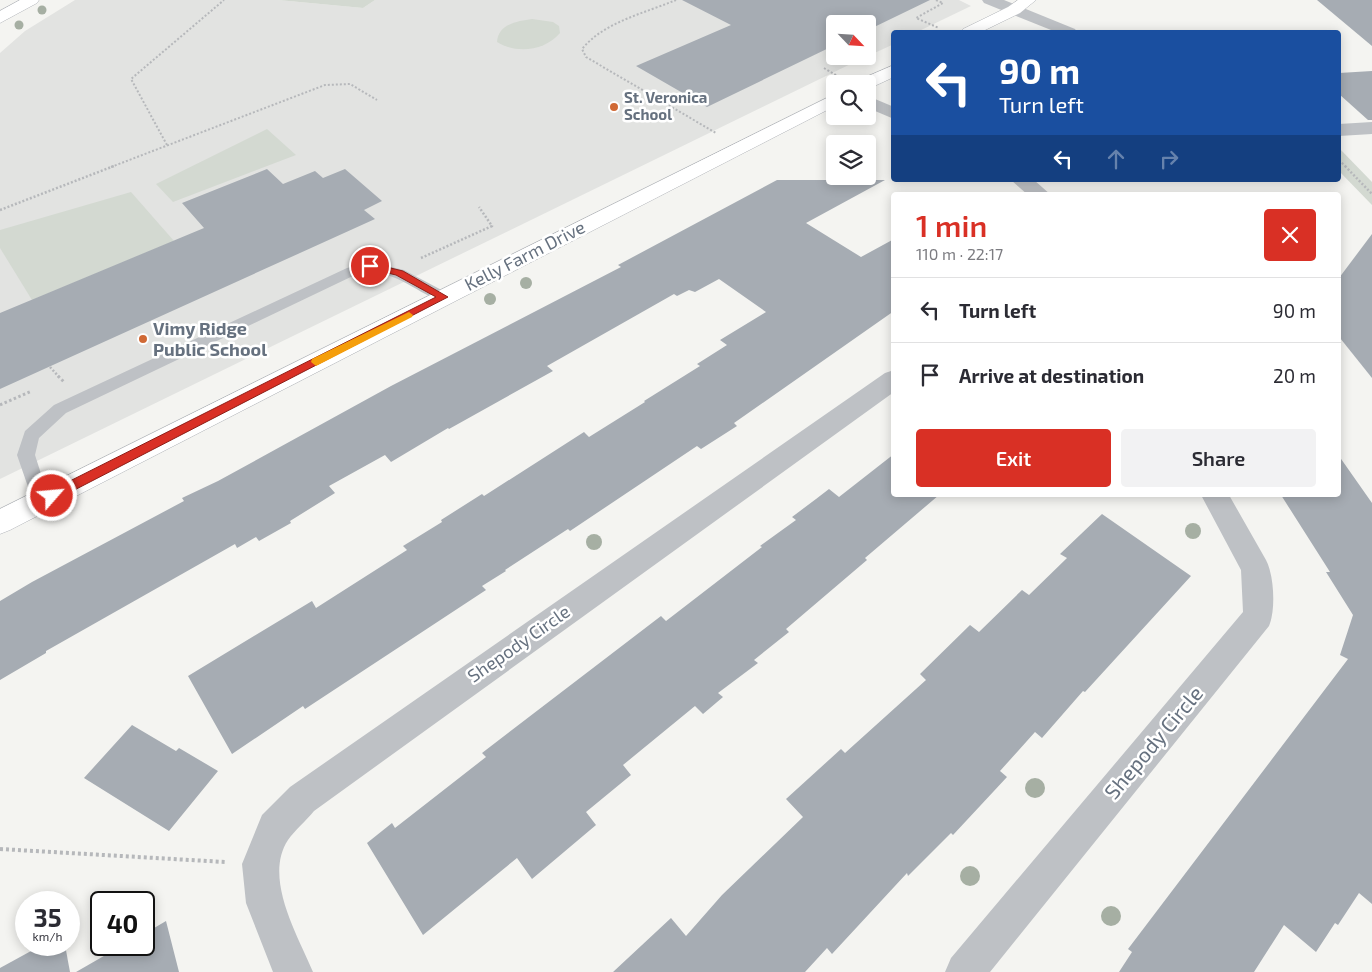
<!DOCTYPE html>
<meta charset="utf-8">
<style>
body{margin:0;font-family:"Exo 2",sans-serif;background:#f2f2f3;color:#2b2b33;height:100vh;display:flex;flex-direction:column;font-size:19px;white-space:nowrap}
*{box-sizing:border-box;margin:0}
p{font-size:16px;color:#7c7c81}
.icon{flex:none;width:28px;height:28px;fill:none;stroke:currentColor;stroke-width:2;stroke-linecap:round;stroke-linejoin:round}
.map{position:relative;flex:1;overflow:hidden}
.drawer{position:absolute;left:891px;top:192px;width:450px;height:305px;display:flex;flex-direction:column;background:#fff;border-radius:5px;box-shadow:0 2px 12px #0003}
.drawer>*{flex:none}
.guide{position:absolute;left:891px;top:30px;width:450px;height:152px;border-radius:5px;box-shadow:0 2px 12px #0003;background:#1a4fa0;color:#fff;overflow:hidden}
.needle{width:32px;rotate:115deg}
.fabs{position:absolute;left:826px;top:15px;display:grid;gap:10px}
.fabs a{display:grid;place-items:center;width:50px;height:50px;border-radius:5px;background:#fff;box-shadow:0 2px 12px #0003;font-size:25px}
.speed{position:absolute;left:15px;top:891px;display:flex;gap:10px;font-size:25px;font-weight:700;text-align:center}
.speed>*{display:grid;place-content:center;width:65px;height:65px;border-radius:50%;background:#fff;box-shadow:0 2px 12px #0003;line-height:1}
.speed small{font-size:12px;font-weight:400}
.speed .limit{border:2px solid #111;border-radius:8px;background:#fff;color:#111}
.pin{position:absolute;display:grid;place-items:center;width:42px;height:42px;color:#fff;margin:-21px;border:2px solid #fff;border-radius:50%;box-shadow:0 1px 5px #0007}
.me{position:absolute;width:55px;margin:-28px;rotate:63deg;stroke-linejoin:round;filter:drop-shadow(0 0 4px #0008)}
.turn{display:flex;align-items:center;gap:18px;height:105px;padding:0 25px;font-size:22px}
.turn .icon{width:65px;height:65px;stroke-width:2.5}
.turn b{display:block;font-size:35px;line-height:42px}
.lanes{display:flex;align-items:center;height:48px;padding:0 25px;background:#0003;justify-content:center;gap:25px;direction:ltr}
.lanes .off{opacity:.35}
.round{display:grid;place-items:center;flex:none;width:52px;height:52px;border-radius:5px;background:#f2f2f3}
.headline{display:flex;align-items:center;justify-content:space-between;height:85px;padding:0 25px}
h1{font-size:30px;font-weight:600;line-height:38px;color:#d93025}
.button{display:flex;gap:10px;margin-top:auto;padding:10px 25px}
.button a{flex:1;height:58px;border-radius:5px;background:#d93025;color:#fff;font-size:20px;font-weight:600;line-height:58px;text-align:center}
.button a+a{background:#f2f2f3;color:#2b2b33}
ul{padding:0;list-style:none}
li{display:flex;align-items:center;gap:15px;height:65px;padding:0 25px;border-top:1px solid #e1e1e2}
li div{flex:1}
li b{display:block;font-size:19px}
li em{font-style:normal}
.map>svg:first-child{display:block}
.built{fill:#e2e3e1}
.green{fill:#d3d9d1}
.building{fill:#a6acb3}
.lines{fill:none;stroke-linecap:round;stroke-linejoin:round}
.secondary-casing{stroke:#b1b4b9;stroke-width:1}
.path-far3{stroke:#b6b8bb;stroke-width:2;stroke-dasharray:2 2;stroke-linecap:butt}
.path-far2{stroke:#b6b8bb;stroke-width:2.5;stroke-dasharray:2 2;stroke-linecap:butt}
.path-far1{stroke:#b6b8bb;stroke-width:3;stroke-dasharray:2.5 2.5;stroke-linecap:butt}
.path{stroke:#b6b8bb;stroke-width:4;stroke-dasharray:3 3;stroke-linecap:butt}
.lane{fill:#bec1c5;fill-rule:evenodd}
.street{fill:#bec1c5;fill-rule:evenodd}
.secondary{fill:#fff;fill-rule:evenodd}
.tree{fill:#a6afa3}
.route{fill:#d93025;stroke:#8d1f18}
.slow{fill:#f59e0b}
.poi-dot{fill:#d06935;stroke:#fff;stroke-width:2}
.labels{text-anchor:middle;stroke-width:5;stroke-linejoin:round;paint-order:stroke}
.far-poi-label{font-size:15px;font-weight:bold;fill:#66717f;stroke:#fff;text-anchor:start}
.street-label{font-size:18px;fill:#66717f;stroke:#fff}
.poi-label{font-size:18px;font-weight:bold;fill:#66717f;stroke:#fff;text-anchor:start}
.near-street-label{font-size:21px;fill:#66717f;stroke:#fff}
</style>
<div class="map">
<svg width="1372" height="972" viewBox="0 0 1372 972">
<rect width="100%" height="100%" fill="#f4f4f1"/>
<!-- built -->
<polygon class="built" points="75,0 278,0 363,8 375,0 959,0 971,6 917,32 894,32 894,44 868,56 868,24 835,24 835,56 867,56 0,479 0,53 25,31"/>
<!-- green -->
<g class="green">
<polygon points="278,0 375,0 363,8"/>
<path d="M532 19 553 22 559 26 560 33C545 51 516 54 497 42 498 24 518 21 532 19Z"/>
<polygon points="267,129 296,155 173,202 156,184"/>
<polygon points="1339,148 1372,182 1372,205 1339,171"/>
<polygon points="131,192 174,241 32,300 0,248 0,230"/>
</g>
<!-- building -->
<g class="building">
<polygon points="682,0 930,0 868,30 868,24 835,24 835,45 707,107 636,66 731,25"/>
<polygon points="1317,0 1372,0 1372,46"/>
<polygon points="1372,71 1372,120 1368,120 1339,94 1339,73"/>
<polygon points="267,169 283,184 315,171 323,178 345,169 382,201 364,210 375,219 0,389 0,313 204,228 182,203"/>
<polygon points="777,180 885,180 806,223 861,257 894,239 894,311 734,423 737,426 701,449 697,446 570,531 568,529 505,570 506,571 482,586 486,590 305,709 303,706 232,754 188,676 312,601 316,608 407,550 403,546 442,522 441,520 482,494 484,496 584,432 589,437 645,402 644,401 700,366 697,364 727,345 720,340 766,312 719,279 695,292 689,290 677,296 674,294 547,366 553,371 449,429 448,428 391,462 385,455 329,486 335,493 290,521 291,523 259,541 256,537 237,548 235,544 46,651 46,653 0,680 0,601 32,582 184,501 182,498 218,481 391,386 621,267 618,265"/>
<polygon points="1372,234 1372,378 1340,338 1339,317 1339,278"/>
<polygon points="894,454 894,495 939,495 865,558 867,560 786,629 789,632 754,660 758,663 718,693 723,697 703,714 695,706 623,765 631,775 586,812 596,825 532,879 517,858 423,935 367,843 392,823 395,828 486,757 482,753 661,616 666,621 762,547 760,546 796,520 792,517 816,499 829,489 839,497"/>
<polygon points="1339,456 1372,503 1372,904 1359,893 1338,925 1335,923 1316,952 1284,925 1254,972 1119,972 1132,952 1128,949 1348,659 1340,655 1353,615 1326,572 1330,572 1281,495 1339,495"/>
<polygon points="1102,514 1191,576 1085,692 1083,691 1042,738 1035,732 1000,771 1007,777 953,835 951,833 908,876 907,873 832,954 827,948 805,972 613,972 671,918 686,936 722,895 803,817 786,799 841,749 845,753 926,680 920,674 970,625 979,632 1022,590 1029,595 1067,558 1060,554"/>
<polygon points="132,725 176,751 179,748 218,771 169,831 84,778"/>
<polygon points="166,921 179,972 76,972 123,945 144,945 144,934"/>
<polygon points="42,945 65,945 70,972 0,972 0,968"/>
</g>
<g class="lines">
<!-- secondary casing -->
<g class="secondary-casing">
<g id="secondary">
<polygon points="20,0 39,0 37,3 0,23 0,11"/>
<polygon points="1018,0 1036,0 1020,13 981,32 961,32 963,29 1008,7"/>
<polygon points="894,65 894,77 868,89 868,84 856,84 859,80"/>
<polygon points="835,94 835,106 10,530 0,534 0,509"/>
</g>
</g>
<!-- path-far3 -->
<g class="path-far3">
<path d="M676 0C645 13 604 22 582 49L586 57 716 133"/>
<polyline points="936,0 943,3 916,18 939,28"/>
<polyline points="824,68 839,77"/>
<polyline points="167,145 131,79 224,0"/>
<polyline points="1339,160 1346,167"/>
<polyline points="111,167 325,85 350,84 377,100"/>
</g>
<!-- path-far2 -->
<g class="path-far2">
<polyline points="1345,166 1372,194"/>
<polyline points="0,210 114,166"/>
<polyline points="421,258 492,226 479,207"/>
<polyline points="50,367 59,377"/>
</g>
<!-- path-far1 -->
<g class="path-far1">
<polyline points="58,376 64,382"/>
<polyline points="0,405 32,391"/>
</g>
<!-- path -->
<polyline class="path" points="0,849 225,862"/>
<!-- lane -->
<path class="lane" d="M370 262 404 270 449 294 451 297 449 300C428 306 396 263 357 274L66 413 39 438 35 455 50 502 47 507 41 509 35 507 17 455 25 431 54 405 347 268Z"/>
<!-- street -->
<g class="street">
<polygon points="982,0 1004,0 1075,29 1077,32 1056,32 984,3"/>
<polygon points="868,96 894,107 894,119 868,108"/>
<polygon points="1372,122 1372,134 1339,136 1339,124"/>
<polygon points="1011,180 1034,180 1051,195 1028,195"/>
<path d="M894 370V392L314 811C306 821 295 830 288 840 263 878 298 936 313 972H273L246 903 242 864 262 815 290 787 885 373Z"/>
<path d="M1201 495H1229L1266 560C1274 575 1276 610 1269 626L990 972H945L951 958 1243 612 1241 570Z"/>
</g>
<!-- secondary -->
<use href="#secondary" class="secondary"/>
</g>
<!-- trees -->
<g class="tree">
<circle cx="42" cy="10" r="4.5"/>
<circle cx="19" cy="25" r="4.5"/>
<circle cx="526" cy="283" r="6"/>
<circle cx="490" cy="299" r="6"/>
<circle cx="1193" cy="531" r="8"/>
<circle cx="594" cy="542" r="8"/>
<circle cx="1035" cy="788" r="10"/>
<circle cx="970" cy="876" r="10"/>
<circle cx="1111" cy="916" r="10"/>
</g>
<!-- route -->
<polygon class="route" points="370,263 403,271 448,297 57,499 48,499 47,496 48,492 436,297 396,275 367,268 367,264"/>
<!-- slow -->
<polygon class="slow" points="409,312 413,315 412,317 320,364 316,366 311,362 312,359"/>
<!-- markers -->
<g class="poi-dot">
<circle cx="614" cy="107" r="5"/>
<circle cx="143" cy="339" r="5"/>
</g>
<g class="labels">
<!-- far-poi labels -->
<g class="far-poi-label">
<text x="624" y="103">St. Veronica<tspan x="624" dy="17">School</tspan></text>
</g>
<!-- street labels -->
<g class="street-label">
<text transform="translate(525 256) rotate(-27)" y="6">Kelly Farm Drive</text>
<text transform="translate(519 644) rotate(-35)" y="6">Shepody Circle</text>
</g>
<!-- poi labels -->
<g class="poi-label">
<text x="153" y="335">Vimy Ridge<tspan x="153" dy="21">Public School</tspan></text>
</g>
<!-- near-street labels -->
<g class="near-street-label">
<text transform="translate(1154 743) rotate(-50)" y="7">Shepody Circle</text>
</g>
</g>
</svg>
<div class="fabs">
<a><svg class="needle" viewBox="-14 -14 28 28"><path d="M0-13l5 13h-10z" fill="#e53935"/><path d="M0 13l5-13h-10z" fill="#7c7c81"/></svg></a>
<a><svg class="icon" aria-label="search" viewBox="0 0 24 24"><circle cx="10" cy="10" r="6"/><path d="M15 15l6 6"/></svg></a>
<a><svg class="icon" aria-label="layers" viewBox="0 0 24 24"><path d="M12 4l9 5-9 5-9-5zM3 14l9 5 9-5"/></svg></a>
</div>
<div class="speed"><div>35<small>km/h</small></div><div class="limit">40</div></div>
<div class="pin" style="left:370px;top:266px;background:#d93025"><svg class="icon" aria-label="arrive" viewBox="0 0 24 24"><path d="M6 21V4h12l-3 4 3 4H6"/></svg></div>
<svg class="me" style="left:52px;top:496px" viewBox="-20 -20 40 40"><circle r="17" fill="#d93025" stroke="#fff" stroke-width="3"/><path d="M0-11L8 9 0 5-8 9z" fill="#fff"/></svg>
<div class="guide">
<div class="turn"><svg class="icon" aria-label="left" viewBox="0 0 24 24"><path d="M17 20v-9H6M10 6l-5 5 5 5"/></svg><div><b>90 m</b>Turn left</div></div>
<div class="lanes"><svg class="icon" aria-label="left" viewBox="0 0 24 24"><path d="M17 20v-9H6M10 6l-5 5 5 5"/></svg><svg class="icon off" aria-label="ahead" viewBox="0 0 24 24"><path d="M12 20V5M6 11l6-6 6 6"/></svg><svg class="icon off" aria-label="right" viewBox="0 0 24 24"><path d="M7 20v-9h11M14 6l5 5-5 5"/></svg></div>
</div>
<section class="drawer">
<div class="headline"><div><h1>1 min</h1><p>110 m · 22:17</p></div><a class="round" style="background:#d93025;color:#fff"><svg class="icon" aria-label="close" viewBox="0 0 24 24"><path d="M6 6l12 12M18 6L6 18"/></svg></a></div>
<ul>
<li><svg class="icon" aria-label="left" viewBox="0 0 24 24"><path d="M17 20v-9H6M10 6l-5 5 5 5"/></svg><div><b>Turn left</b></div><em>90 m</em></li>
<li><svg class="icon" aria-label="arrive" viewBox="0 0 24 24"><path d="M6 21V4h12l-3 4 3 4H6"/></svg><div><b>Arrive at destination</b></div><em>20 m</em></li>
</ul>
<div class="button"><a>Exit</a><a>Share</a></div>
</section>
</div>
